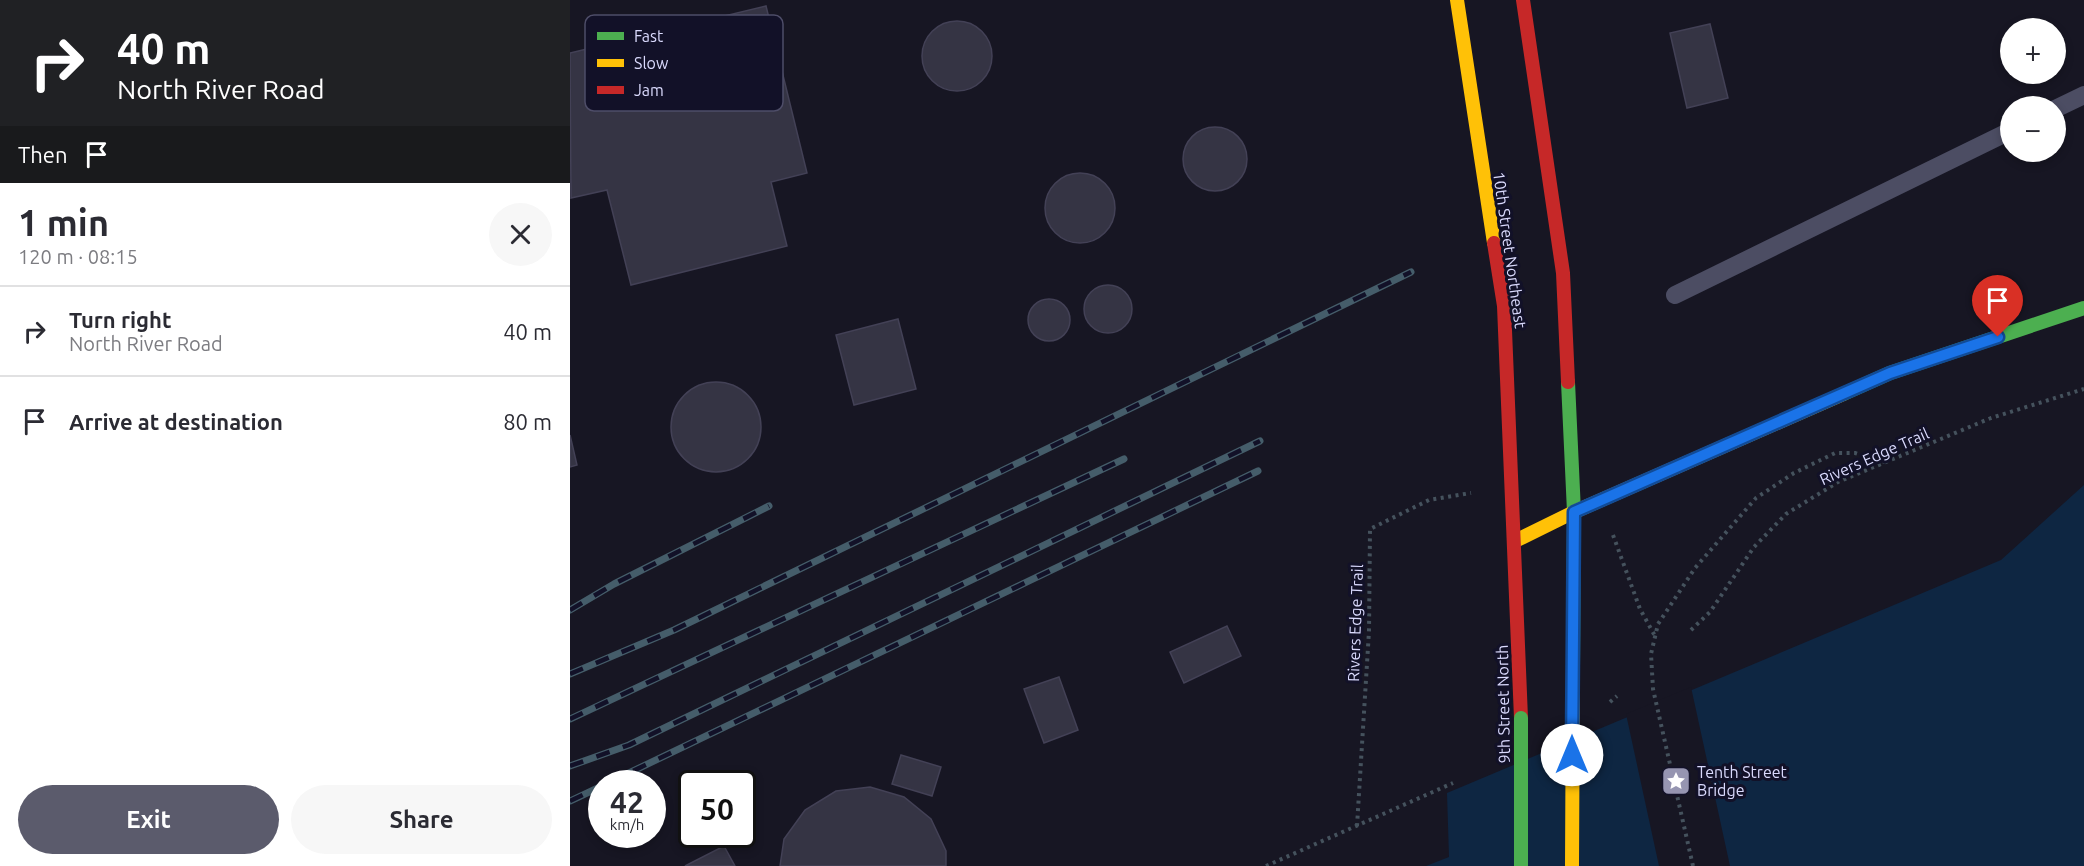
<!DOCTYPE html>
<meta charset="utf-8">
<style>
body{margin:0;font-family:Ubuntu,sans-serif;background:#f7f7f7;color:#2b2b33;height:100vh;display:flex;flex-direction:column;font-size:22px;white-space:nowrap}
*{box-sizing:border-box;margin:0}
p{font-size:20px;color:#7c7c81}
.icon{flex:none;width:33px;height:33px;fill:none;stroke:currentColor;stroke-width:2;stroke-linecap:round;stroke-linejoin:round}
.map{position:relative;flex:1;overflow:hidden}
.details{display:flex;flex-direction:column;background:#fff;width:570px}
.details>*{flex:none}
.guide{background:#202124;color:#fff;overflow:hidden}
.fabs{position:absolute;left:1430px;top:18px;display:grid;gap:12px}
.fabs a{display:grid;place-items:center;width:66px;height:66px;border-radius:50%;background:#fff;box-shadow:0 3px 9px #0003;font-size:30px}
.speed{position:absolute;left:18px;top:770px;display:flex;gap:12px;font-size:30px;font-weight:700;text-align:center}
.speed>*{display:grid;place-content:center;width:78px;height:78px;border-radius:50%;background:#fff;box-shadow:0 3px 9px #0003;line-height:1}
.speed small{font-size:15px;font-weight:400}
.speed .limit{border:3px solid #111;border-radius:9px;background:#fff;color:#111}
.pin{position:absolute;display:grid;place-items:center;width:51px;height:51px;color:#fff;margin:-62px -26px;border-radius:50% 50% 50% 0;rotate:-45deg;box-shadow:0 0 6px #0007}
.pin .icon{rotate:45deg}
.me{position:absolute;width:66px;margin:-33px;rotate:0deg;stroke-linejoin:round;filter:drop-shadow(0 0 4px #0008)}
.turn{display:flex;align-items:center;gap:21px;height:126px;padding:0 18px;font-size:27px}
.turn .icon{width:78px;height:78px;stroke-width:2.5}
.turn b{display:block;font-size:42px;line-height:51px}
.then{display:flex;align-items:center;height:57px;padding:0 18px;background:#0003;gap:12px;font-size:22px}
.round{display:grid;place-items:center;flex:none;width:63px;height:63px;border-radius:32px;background:#f7f7f7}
.summary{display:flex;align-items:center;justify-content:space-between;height:102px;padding:0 18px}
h1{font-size:36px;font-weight:700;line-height:45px}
.cta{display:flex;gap:12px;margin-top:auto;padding:12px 18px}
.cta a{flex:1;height:69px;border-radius:36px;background:#5b5b6c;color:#fff;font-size:24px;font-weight:700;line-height:69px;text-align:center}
.cta a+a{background:#f7f7f7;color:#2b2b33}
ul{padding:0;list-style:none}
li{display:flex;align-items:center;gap:18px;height:90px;padding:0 18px;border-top:2px solid #e1e1e2}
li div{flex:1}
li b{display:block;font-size:22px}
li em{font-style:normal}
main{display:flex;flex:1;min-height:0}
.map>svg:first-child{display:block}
.water{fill:#0e2642}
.pier{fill:#171623}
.building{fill:#353444;stroke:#434156;stroke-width:1.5}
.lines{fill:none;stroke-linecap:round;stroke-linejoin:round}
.path{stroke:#45525d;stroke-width:4;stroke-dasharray:3 4.5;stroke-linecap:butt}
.lane{stroke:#4c4d63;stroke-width:18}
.fast{stroke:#4caf50;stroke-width:14}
.slow{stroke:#ffc107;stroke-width:14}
.jam{stroke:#c62828;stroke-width:14}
.rail-casing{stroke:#455d6a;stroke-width:7}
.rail{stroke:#121128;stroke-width:4.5;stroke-dasharray:14;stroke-linecap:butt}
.fast-bridge{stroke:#4caf50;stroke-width:14}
.slow-bridge{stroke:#ffc107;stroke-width:14}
.route-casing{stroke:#114b97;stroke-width:15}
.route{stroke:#1a73e8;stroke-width:10}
.labels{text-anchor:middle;stroke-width:6;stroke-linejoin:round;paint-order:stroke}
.street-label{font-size:16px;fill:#dadafd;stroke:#121128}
.poi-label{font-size:16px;fill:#dadafd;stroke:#121128;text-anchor:start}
.key{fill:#121128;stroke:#4e4d68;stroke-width:1.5}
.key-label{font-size:16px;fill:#dadafd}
</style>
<main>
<section class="details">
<div class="guide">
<div class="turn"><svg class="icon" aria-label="right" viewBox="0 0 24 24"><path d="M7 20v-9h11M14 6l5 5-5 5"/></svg><div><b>40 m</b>North River Road</div></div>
<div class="then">Then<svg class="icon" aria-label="arrive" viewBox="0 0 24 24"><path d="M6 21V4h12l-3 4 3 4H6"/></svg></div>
</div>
<div class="summary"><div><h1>1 min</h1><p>120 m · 08:15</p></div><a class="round"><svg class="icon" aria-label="close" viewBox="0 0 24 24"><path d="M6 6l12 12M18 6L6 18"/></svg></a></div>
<ul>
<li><svg class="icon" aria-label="right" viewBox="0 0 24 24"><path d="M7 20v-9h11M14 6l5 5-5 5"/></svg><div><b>Turn right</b><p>North River Road</p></div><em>40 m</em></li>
<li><svg class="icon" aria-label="arrive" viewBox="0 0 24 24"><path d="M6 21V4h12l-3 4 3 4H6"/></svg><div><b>Arrive at destination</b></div><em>80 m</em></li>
</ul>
<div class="cta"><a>Exit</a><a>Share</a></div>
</section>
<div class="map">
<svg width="1514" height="866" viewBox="0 0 1514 866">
<rect width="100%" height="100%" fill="#171623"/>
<!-- water -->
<polygon class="water" points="1514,485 1514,866 856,866 879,857 877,793 1431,560"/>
<!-- pier -->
<polygon class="pier" points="1121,687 1160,866 1089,866 1056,714"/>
<!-- building -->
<g class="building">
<polygon points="196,6 237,173 201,182 217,246 61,285 37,190 1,198 0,53"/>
<circle cx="387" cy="56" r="35"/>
<polygon points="1140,24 1158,98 1117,108 1100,33"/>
<circle cx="645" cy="159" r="32"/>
<circle cx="510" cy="208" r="35"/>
<circle cx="538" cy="309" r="24"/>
<circle cx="479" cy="320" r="21"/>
<polygon points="328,319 346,389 284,405 266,335"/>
<circle cx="146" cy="427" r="45"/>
<polygon points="0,435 7,465 0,467"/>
<polygon points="657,626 671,656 614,683 600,652"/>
<polygon points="489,677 508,730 474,743 454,689"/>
<polygon points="331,755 371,767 362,796 322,784"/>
<polygon points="300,787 334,797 361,819 376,851 376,866 210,866 214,839 235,810 266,791"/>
<polygon points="154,846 165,866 115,866"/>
</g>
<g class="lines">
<!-- path -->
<g class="path">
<polyline points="1043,535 1070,609 1085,636"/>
<polyline points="1121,630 1140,612 1184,547 1216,514 1268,482 1421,418 1514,389"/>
<polyline points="1040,702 1047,696"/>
<polyline points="787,826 799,631 800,529 859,500 901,493"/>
<polyline points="696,866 883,783"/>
<polyline points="1123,866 1083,689 1081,654 1088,624 1125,568 1186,498 1224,473 1265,453 1285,453 1315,462"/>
</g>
<!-- lane -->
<g class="lane">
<polyline points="1485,109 1514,95"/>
<polyline points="1105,295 1440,131"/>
</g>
<!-- fast -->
<g class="fast">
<polyline points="998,382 1004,512 1003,667"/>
<polyline points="1273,394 1320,373 1514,308"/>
</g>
<!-- slow -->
<g class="slow">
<polyline points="887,0 924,243"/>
<polyline points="945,541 1004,512 1273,394"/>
</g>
<!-- jam -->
<g class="jam">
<polyline points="953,0 993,273 998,382"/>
<polyline points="924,243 934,306 951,718"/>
</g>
<!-- rail casing -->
<g class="rail-casing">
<g id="rail">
<polyline points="0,610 44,584 199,506"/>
<polyline points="0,674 104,630 841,272"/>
<polyline points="0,719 554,459"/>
<polyline points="0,766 59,745 690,441"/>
<polyline points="38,783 688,471"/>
<polyline points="0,801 32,786"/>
</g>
</g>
<!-- rail -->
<use href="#rail" class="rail"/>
<!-- fast-bridge -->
<polyline class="fast-bridge" points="951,718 951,866"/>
<!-- slow-bridge -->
<polyline class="slow-bridge" points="1002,866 1003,667"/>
</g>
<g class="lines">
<!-- route casing -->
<g class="route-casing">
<polyline id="route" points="1002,755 1004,512 1320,373 1428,337"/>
</g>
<!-- route -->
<use href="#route" class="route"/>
</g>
<!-- icons -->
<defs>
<g id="sight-square" transform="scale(1.5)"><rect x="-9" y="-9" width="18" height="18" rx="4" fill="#9695b1" stroke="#121128"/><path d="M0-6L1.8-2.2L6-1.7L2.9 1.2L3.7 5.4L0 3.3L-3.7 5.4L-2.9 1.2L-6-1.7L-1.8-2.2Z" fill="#fff"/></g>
</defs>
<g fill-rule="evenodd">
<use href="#sight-square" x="1106" y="781"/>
</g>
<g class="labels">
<!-- street labels -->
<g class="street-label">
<text transform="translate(940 250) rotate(82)" y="6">10th Street Northeast</text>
<text transform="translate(1304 456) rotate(-24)" y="6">Rivers Edge Trail</text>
<text transform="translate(785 623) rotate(-88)" y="6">Rivers Edge Trail</text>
<text transform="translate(933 704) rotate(-91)" y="6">9th Street North</text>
</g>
<!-- poi labels -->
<g class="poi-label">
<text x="1127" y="778">Tenth Street<tspan x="1127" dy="18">Bridge</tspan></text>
</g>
</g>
<!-- legend -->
<rect x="15" y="15" width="198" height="96" rx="9" class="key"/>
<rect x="27" y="32" width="27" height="8" fill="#4caf50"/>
<rect x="27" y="59" width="27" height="8" fill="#ffc107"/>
<rect x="27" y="86" width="27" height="8" fill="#c62828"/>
<g class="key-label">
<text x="64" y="42">Fast</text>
<text x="64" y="69">Slow</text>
<text x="64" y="96">Jam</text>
</g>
</svg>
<div class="fabs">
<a>+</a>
<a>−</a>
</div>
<div class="speed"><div>42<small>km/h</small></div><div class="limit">50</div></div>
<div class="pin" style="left:1428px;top:337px;background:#d93025"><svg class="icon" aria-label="arrive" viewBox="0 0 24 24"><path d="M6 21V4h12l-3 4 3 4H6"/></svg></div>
<svg class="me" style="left:1002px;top:755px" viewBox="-20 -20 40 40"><circle r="19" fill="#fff"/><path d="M0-13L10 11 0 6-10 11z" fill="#1a73e8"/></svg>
</div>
</main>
